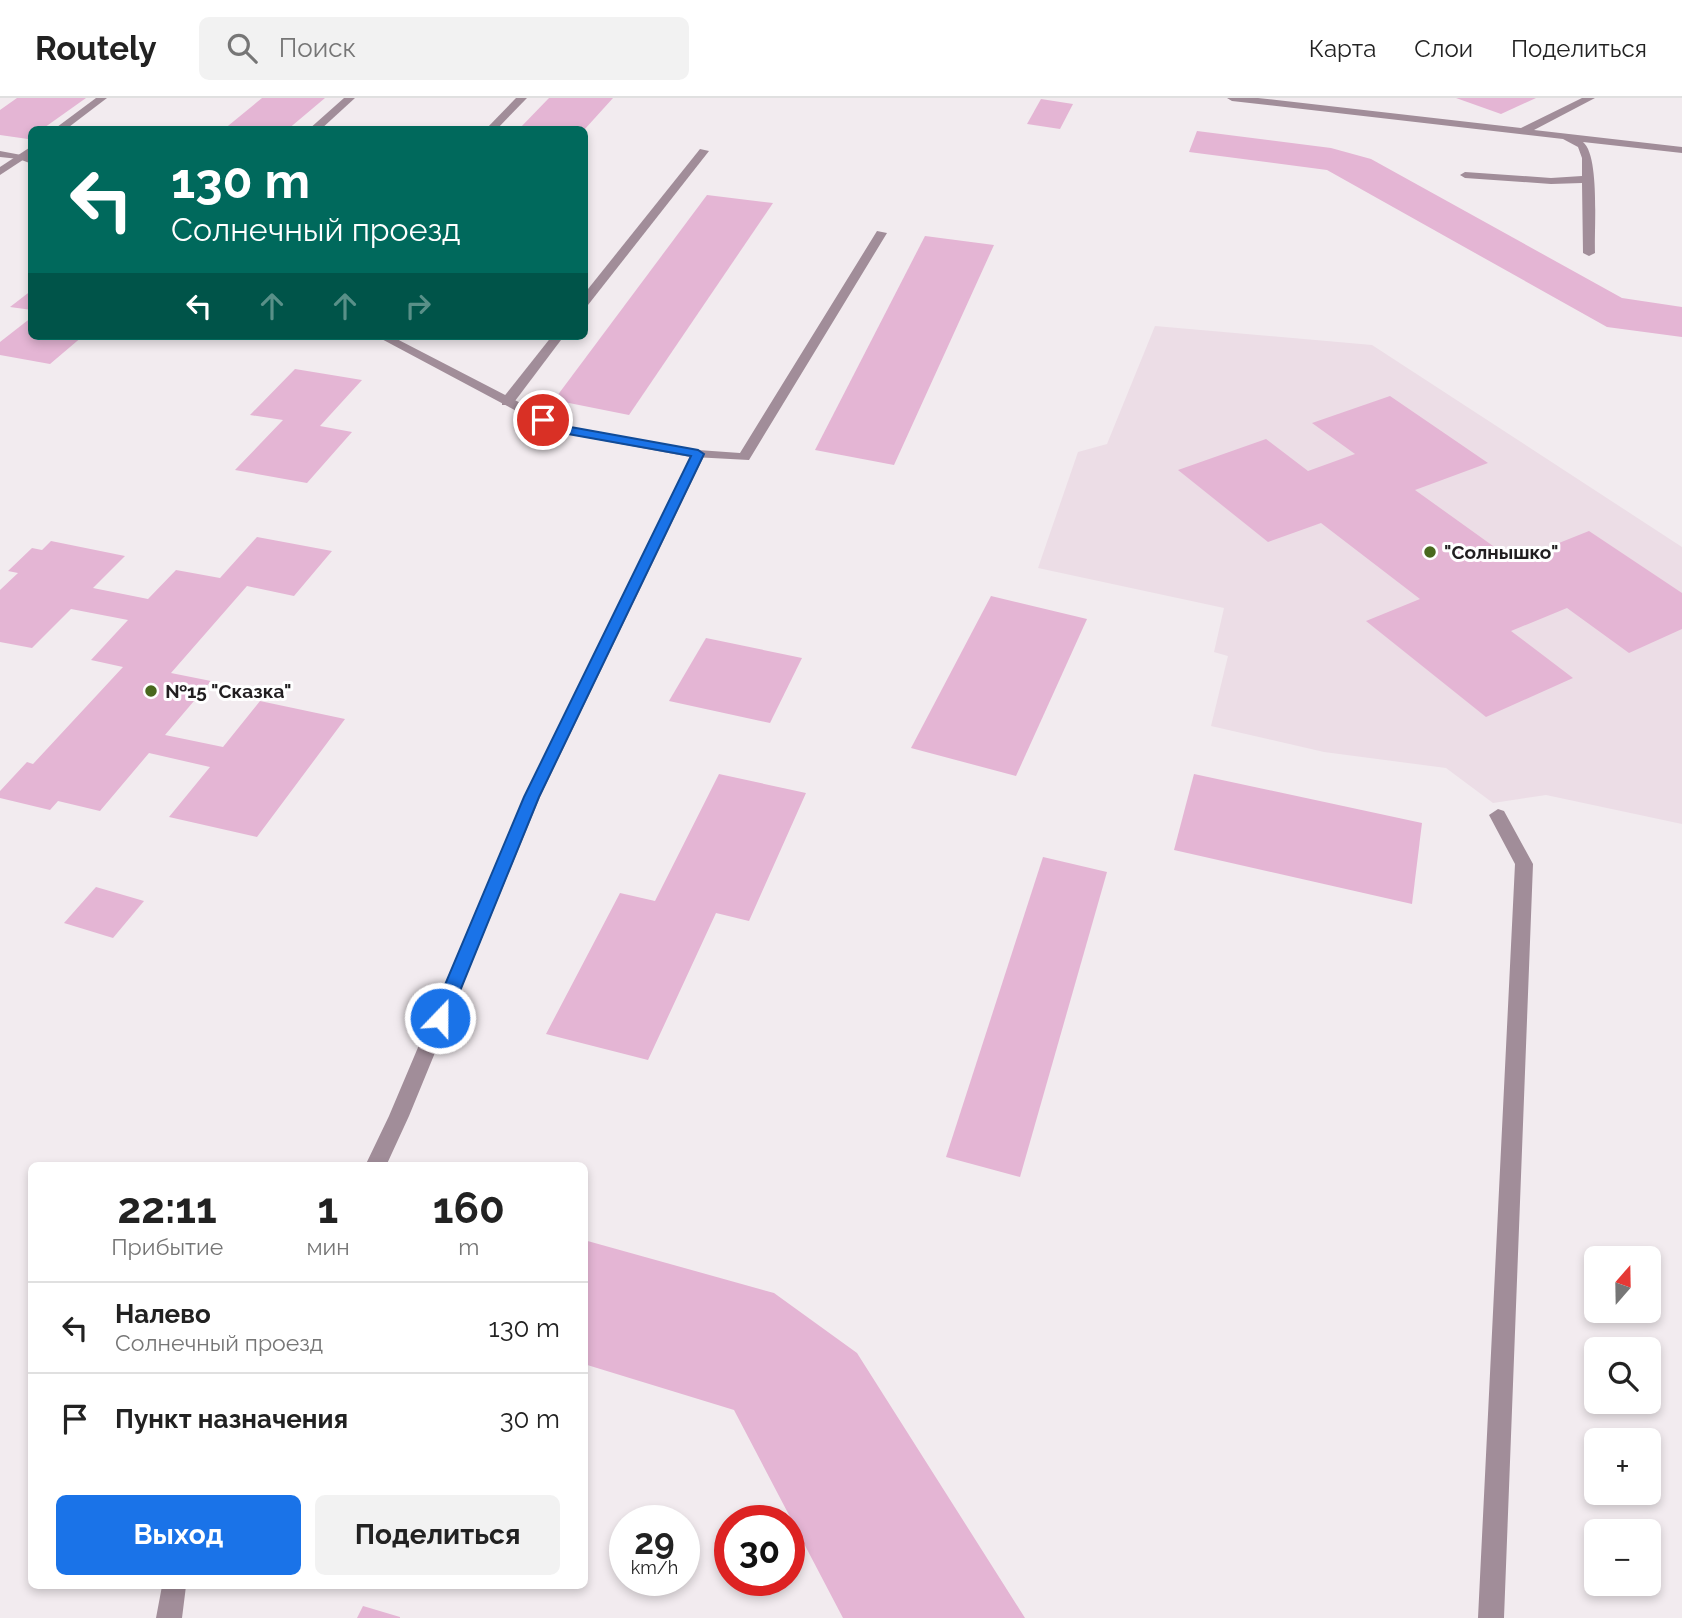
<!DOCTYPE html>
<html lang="ru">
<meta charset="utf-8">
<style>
body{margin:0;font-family:Raleway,sans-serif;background:#f2f2f2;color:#222;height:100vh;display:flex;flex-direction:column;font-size:26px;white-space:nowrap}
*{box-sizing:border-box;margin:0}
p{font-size:23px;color:#767676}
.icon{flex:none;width:38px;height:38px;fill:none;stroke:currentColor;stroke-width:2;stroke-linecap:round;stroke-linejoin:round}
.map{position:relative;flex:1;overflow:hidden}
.side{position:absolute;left:28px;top:1064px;width:560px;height:427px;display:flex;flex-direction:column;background:#fff;border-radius:10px;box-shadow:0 4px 10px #0003}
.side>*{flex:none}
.top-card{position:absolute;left:28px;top:28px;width:560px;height:214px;border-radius:10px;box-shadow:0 4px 10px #0003;background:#00695c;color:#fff;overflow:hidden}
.needle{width:46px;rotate:20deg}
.fabs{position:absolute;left:1584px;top:1148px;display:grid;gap:14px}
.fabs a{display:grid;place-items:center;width:77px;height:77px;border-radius:10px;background:#fff;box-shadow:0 4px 10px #0003;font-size:35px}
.speed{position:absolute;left:609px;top:1407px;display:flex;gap:14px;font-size:35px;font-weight:700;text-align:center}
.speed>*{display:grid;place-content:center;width:91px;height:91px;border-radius:50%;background:#fff;box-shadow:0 4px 10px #0003;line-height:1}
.speed small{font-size:18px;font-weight:400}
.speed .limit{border:10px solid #d22;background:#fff;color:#111}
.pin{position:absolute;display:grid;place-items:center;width:60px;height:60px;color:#fff;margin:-30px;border:4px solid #fff;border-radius:50%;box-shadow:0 2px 7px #0007}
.me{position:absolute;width:77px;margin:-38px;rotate:22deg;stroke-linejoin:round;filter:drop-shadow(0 0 5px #0008)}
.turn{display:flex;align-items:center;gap:24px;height:147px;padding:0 28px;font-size:32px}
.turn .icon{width:91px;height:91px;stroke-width:2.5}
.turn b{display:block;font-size:49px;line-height:60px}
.lanes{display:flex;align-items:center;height:66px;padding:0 28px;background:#0003;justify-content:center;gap:35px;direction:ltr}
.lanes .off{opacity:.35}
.eta{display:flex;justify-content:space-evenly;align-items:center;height:119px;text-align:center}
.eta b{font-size:42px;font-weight:700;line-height:49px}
.action{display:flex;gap:14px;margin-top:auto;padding:14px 28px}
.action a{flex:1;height:80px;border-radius:10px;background:#1a73e8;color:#fff;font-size:28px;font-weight:700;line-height:80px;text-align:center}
.action a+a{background:#f2f2f2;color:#222}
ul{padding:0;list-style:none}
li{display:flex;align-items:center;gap:21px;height:91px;padding:0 28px;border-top:2px solid #e0e0e0}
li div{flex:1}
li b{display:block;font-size:26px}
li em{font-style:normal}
header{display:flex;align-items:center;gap:42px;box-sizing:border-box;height:98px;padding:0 35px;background:#fff;border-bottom:2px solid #e0e0e0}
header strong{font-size:33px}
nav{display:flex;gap:38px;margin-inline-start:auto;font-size:24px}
.search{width:490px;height:63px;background:#f2f2f2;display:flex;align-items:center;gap:18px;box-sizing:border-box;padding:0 24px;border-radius:10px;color:#767676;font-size:26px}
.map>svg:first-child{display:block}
.built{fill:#ecdde6}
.building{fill:#e4b5d4}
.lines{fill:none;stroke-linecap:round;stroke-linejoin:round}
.service{fill:#a18d99;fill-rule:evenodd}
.minor{fill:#a18d99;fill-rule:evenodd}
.route{fill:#1a73e8;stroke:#114b97;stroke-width:2}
.poi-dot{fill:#49681e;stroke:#fff;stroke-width:2.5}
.labels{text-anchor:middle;stroke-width:6;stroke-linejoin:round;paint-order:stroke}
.poi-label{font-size:19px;font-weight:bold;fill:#211e20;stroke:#fff;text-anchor:start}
</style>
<header>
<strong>Routely</strong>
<div class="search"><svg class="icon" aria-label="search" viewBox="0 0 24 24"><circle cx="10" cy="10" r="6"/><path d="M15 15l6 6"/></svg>Поиск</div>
<nav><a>Карта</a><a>Слои</a><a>Поделиться</a></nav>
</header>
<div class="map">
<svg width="1682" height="1520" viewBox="0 0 1682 1520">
<rect width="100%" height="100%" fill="#f2ebef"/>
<!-- built -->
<polygon class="built" points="1155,228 1372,247 1682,449 1682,726 1546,697 1493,705 1446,670 1324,654 1211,628 1228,558 1214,554 1224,510 1038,470 1078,354 1107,346"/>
<!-- building -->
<g class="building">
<polygon points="17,0 86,0 41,32 32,32 32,39 28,41 0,37 0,12"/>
<polygon points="262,0 325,0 287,32 223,32"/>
<polygon points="549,0 613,0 584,32 518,32"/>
<polygon points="1456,0 1536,0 1501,16"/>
<polygon points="1041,1 1073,6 1060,31 1027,26"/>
<polygon points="1197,33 1331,50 1371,61 1622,200 1682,209 1682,239 1607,229 1327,72 1189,54"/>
<polygon points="707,97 773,105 629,317 554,302"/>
<polygon points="925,138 994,147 894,367 815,352"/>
<polygon points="32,192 32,212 10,209"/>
<polygon points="32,219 32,238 83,238 50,266 0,257 0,244"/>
<polygon points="295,271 362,282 320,328 352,334 307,385 235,372 283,322 250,317"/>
<polygon points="1390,298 1488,365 1415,392 1514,463 1589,433 1682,495 1682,531 1629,555 1567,510 1511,533 1573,580 1486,619 1366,523 1420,501 1321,425 1268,444 1178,372 1266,341 1308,373 1355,356 1312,325"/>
<polygon points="257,439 332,453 294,498 247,488 171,575 211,583 165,637 223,649 260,603 345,621 257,739 169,719 210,669 149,655 100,713 58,703 50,712 0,700 0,693 27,664 33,666 123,569 91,562 128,522 71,511 32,550 0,544 0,492 18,475 8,473 32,450 42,452 51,443 125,458 93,490 148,501 176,472 220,480"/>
<polygon points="991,498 1087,521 1016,678 911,650"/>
<polygon points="706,540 802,560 770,625 669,603"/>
<polygon points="719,676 806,695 749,823 716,815 648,962 546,936 620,795 655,803"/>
<polygon points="1194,676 1422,725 1412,806 1174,752"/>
<polygon points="1043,759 1107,774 1020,1079 946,1059"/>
<polygon points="96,789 144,803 113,840 64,825"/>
<polygon points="584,1142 774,1195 857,1255 1025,1520 843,1520 734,1312 584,1266"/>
<polygon points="363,1508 400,1519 400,1520 357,1520"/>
</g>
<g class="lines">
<!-- service -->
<g class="service">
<polygon points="96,0 107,0 65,32 53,32"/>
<polygon points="344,0 355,0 320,32 308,32"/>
<polygon points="516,0 527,0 496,32 485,32"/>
<path d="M1227 0H1258L1521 30 1582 0H1595L1534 32 1682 49V55L1583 44C1600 58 1594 131 1595 155L1589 158 1583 155 1582 85 1551 86 1465 80 1460 77 1465 74 1551 80 1582 78V60L1578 49 1563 41 1232 3Z"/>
<polygon points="32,48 32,56 0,77 0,69"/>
<polygon points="700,51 709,53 588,207 584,207 584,196"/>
<polygon points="877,133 887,135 749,362 693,359 691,356 698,352 740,355"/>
<polygon points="552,238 564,238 512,307 502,307 502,301"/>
</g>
<!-- minor -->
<g class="minor">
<polygon points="0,53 32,59 32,66 19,61 0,59"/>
<polygon points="376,238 391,238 565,328 698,352 705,356 540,699 409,1018 386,1068 365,1068 389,1018 524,699 690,359 556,334"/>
<polygon points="1498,711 1504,713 1533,766 1504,1520 1478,1520 1515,766 1489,717"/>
<polygon points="162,1488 186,1488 182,1520 156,1520"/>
</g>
</g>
<!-- route -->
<polygon class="route" points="543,319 565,328 698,352 704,356 539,699 449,920 446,925 434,925 431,920 524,699 691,358 557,334 539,325 537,322"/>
<!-- markers -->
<g class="poi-dot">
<circle cx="1430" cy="454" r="7"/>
<circle cx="151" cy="593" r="7"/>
</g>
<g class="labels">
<!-- poi labels -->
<g class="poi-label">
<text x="1444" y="461">"Солнышко"</text>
<text x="165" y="600">№15 "Сказка"</text>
</g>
</g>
</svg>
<div class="fabs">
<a><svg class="needle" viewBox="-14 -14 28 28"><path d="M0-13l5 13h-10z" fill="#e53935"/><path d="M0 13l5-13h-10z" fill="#767676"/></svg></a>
<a><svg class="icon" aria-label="search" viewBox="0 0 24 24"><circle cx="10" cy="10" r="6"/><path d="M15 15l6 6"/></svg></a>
<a>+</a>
<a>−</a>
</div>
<div class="speed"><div>29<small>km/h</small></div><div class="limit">30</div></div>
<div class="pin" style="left:543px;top:322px;background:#d93025"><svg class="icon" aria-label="arrive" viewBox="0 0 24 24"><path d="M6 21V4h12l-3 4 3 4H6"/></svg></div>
<svg class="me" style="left:440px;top:920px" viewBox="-20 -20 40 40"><circle r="17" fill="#1a73e8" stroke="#fff" stroke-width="3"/><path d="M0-11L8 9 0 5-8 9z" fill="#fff"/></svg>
<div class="top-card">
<div class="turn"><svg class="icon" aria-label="left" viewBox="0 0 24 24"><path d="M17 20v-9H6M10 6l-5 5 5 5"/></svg><div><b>130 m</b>Солнечный проезд</div></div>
<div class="lanes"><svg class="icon" aria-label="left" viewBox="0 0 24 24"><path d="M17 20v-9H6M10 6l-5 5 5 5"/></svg><svg class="icon off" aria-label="ahead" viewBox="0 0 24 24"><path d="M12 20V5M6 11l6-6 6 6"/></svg><svg class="icon off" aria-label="ahead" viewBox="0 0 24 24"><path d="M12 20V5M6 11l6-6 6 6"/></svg><svg class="icon off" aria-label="right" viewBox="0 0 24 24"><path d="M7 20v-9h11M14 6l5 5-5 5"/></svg></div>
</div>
<section class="side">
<div class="eta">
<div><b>22:11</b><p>Прибытие</p></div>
<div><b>1</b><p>мин</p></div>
<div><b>160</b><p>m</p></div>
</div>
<ul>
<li><svg class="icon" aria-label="left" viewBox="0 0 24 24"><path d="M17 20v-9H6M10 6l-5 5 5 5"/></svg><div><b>Налево</b><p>Солнечный проезд</p></div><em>130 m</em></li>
<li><svg class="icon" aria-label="arrive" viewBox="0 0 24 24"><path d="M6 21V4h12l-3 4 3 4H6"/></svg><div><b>Пункт назначения</b></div><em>30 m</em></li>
</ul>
<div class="action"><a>Выход</a><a>Поделиться</a></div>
</section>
</div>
